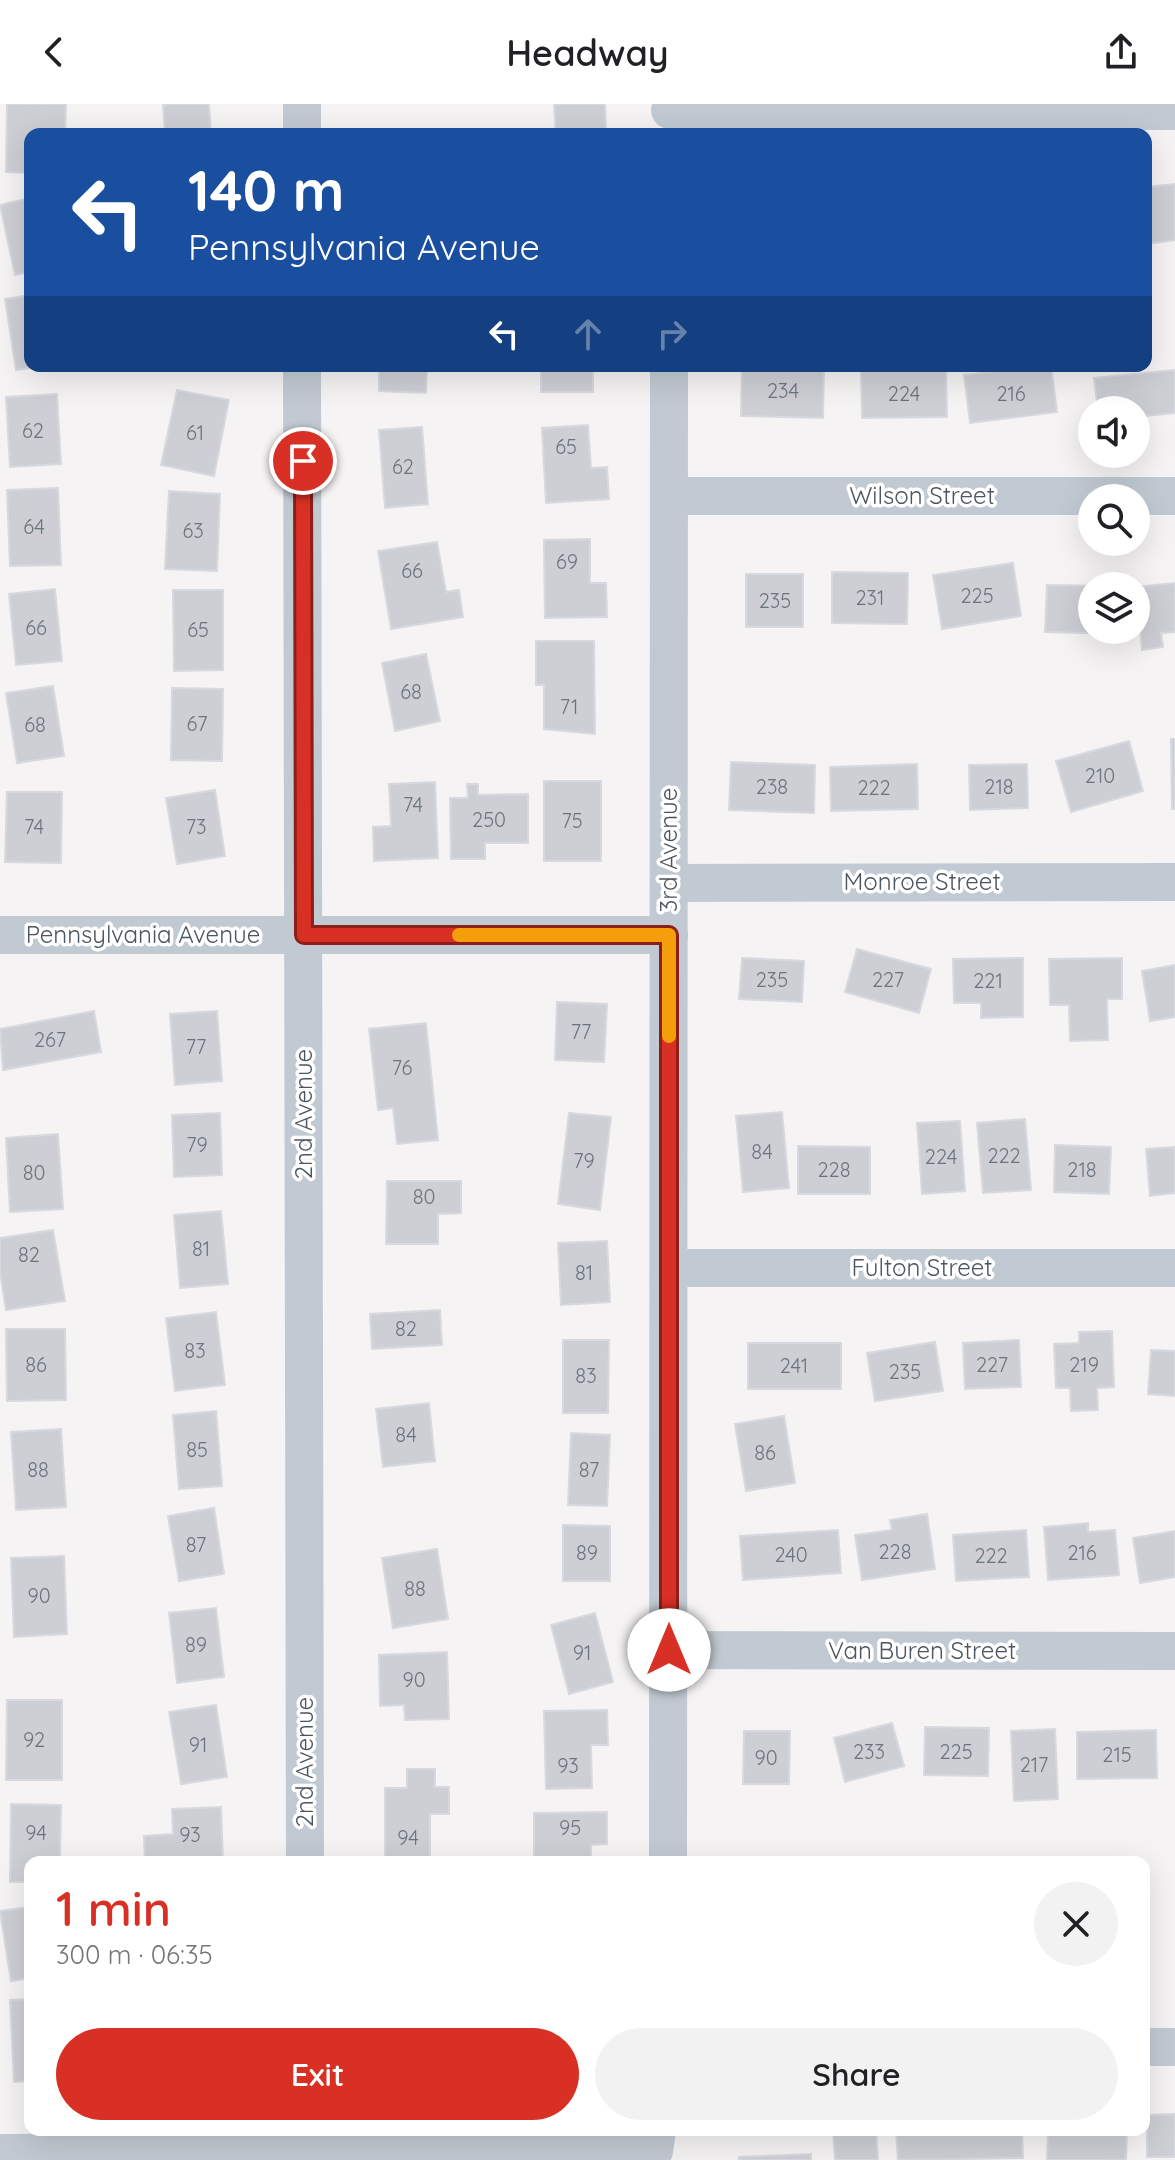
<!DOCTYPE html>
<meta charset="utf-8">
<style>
body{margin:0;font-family:Quicksand,sans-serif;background:#f2f2f2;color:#202124;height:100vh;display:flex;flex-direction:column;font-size:30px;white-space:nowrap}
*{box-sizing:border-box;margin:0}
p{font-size:26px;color:#757577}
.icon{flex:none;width:44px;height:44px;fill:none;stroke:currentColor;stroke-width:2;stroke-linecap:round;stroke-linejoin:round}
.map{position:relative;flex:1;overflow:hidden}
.panel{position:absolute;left:24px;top:1752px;width:1126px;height:280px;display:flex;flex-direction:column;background:#fff;border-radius:16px;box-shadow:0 8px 32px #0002}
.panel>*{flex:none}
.top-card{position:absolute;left:24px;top:24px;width:1128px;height:244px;border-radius:16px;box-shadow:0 8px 32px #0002;background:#1a4fa0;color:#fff;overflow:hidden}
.fabs{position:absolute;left:1078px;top:292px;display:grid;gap:16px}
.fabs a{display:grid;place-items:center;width:72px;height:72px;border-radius:50%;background:#fff;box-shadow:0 8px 32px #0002;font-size:40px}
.pin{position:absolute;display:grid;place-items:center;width:68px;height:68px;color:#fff;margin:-34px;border:4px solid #fff;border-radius:50%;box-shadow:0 2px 8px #0007}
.me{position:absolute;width:88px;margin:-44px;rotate:0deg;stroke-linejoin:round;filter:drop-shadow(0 0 6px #0008)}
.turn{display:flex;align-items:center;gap:28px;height:168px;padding:0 32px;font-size:36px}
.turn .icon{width:104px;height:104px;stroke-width:2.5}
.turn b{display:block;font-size:56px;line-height:68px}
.lanes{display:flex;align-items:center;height:76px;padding:0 32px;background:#0003;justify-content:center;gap:40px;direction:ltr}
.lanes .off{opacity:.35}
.round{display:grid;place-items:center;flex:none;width:84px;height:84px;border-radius:42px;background:#f2f2f2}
.headline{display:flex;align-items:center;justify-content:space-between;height:136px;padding:0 32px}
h1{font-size:48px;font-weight:600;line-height:60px;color:#d93025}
.cta{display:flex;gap:16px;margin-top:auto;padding:16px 32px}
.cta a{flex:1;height:92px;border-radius:48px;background:#d93025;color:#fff;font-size:32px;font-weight:600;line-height:92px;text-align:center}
.cta a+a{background:#f2f2f2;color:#202124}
header{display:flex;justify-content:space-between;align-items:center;height:104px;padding:0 32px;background:#fff;font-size:36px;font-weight:600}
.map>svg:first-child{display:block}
.building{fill:#cdcfd5;stroke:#d7d9de;stroke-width:2}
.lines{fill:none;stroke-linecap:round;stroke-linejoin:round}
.minor{stroke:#c1cad2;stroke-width:38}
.route-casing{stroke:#8d1f18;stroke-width:20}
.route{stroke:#d93025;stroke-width:14}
.slow{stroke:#f59e0b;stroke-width:14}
.labels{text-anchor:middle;stroke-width:7;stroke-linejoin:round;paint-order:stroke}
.number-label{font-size:20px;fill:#6b747e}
.street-label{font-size:24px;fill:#4a5661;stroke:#fff}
</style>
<header><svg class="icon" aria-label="back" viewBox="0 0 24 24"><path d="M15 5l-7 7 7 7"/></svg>Headway<svg class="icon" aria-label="share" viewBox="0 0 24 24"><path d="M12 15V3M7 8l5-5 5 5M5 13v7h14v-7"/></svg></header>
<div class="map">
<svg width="1175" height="2056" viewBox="0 0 1175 2056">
<rect width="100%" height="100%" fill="#f5f3f3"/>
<!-- building -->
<g class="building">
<polygon points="7,0 66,0 65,30 30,30 30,69 6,68"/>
<polygon points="163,0 209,0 211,30 165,30"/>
<polygon points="554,0 605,0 606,30 556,30"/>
<polygon points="1175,80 1175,136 1146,140 1146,83"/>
<polygon points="30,94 30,168 15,171 0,101"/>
<polygon points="30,191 30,262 44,262 16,266 5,195"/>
<polygon points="174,262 207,262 174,266"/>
<polygon points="379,262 427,262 426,289 379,287"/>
<rect x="541" y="262" width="52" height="26"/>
<polygon points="742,262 824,262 823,314 741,312"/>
<polygon points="1051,262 1057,308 970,319 964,271"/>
<polygon points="946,265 947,313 862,314 861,266"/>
<polygon points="1175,266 1175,309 1136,313 1136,306 1098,306 1094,274"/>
<polygon points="177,286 229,296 214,372 161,361"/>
<polygon points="57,290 61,360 10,363 6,293"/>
<polygon points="588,321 591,364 607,363 609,395 546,399 542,324"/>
<polygon points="422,323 428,400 385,404 379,326"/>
<polygon points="58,384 61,461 10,462 7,386"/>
<polygon points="169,387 220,390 217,467 165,465"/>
<polygon points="590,435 590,479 606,479 607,513 545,514 544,436"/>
<polygon points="437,438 446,488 459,486 463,513 391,525 378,447"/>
<polygon points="1013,459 1021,512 942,525 933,471"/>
<polygon points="832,468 908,469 907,520 832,519"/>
<rect x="746" y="470" width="57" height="53"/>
<polygon points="1175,479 1175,528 1161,529 1163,543 1142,546 1136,483"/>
<polygon points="1047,481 1110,482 1092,482 1092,526 1122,526 1122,530 1045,528"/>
<polygon points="55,485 62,557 16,561 9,490"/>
<polygon points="173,486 223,486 223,566 174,567"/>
<polygon points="536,537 594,537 595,630 544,625 544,581 536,581"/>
<polygon points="426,550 440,617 395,627 382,559"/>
<polygon points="53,582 64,652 17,659 6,589"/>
<polygon points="172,584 223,585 222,657 171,656"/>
<polygon points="1171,635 1175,635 1175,705 1172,705"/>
<polygon points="1129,637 1143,687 1071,708 1056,657"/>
<polygon points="731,658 815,661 814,709 729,706"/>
<polygon points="917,660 918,705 831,707 830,663"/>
<polygon points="1027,660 1028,704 970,706 969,661"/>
<rect x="544" y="677" width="57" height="80"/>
<polygon points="435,678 438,754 374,757 373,723 391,722 389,680"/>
<polygon points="467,680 478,680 478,691 528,690 528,739 485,739 485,755 451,755 450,694 468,694"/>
<polygon points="215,686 225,752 177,760 166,694"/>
<polygon points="7,688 62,688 61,759 5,758"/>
<polygon points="857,845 931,865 919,909 845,888"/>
<polygon points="742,854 804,857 802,898 739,895"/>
<polygon points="1023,854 1023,913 981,914 981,899 954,899 953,855"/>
<polygon points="1122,854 1122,895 1107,895 1108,936 1070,937 1069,901 1050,901 1049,855"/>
<polygon points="1175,861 1175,913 1150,917 1142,867"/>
<polygon points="557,898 607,900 604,958 555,956"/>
<polygon points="94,907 101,948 3,966 0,925"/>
<polygon points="217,907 222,977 175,981 170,910"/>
<polygon points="426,919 438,1036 397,1040 393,1004 378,1006 369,925"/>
<polygon points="782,1008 789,1084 743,1088 736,1012"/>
<polygon points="220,1009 222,1071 174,1073 172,1011"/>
<polygon points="569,1009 611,1013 600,1106 558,1100"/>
<polygon points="1025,1015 1031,1086 983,1089 977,1019"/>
<polygon points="960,1017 965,1087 922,1090 917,1019"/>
<polygon points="58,1030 63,1105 10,1108 6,1034"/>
<polygon points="1055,1041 1111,1043 1109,1090 1054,1088"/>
<polygon points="798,1042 870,1043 870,1090 798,1090"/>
<polygon points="1175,1043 1175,1089 1150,1092 1146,1045"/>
<polygon points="387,1077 461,1077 461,1109 438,1110 438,1140 386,1140"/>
<polygon points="221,1107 228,1180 180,1184 174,1111"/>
<polygon points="53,1126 65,1197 6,1206 0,1169 0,1134"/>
<polygon points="607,1137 610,1198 561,1201 558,1139"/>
<polygon points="440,1206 442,1241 372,1245 370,1210"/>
<polygon points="216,1208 225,1281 175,1287 166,1214"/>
<polygon points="6,1225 65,1225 66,1296 7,1297"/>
<polygon points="1112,1227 1114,1283 1097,1284 1098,1306 1071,1307 1070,1284 1056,1284 1054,1240 1079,1239 1079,1228"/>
<polygon points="563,1236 609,1236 608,1309 563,1309"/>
<polygon points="1019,1236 1021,1283 965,1285 963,1239"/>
<polygon points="935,1238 943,1287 875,1297 867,1249"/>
<rect x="748" y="1239" width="93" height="46"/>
<polygon points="1151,1246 1175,1247 1175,1292 1148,1290"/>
<polygon points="429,1299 435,1357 383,1363 376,1305"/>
<polygon points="216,1307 222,1382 179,1385 173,1311"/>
<polygon points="784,1312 795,1379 746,1387 735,1320"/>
<polygon points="61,1325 66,1403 16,1406 11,1328"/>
<polygon points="571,1329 610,1331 607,1402 568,1401"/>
<polygon points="214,1404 224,1470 179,1477 168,1412"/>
<polygon points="927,1410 935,1465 862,1476 855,1431 892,1426 890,1416"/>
<polygon points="1088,1419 1088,1428 1115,1426 1119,1471 1048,1476 1044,1423"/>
<polygon points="563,1421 610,1422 610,1477 563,1477"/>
<polygon points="838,1426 841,1469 743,1476 740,1432"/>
<polygon points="1026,1426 1029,1473 956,1477 953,1431"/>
<polygon points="1175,1427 1175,1473 1140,1479 1133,1434"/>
<polygon points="437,1445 448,1515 393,1524 382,1454"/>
<polygon points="64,1452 67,1530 14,1533 11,1454"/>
<polygon points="216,1504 224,1573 177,1579 169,1509"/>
<polygon points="595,1509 613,1578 569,1590 551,1521"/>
<polygon points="447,1548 449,1615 405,1616 404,1601 380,1602 379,1551"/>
<polygon points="7,1596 62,1596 62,1676 6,1676"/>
<polygon points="216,1601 227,1673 181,1680 169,1608"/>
<polygon points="607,1606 608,1641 591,1641 592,1684 546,1685 544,1607"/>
<polygon points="892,1619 904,1662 845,1678 834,1634"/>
<polygon points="925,1623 989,1624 988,1672 924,1671"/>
<polygon points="1055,1625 1058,1695 1014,1697 1011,1627"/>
<polygon points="1156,1626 1157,1674 1077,1675 1077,1628"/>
<polygon points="744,1627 790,1627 789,1680 743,1680"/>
<polygon points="407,1665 435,1665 435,1683 449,1683 449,1710 430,1710 430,1758 385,1758 385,1684 407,1684"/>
<polygon points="11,1700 61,1701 60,1758 30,1758 30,1778 10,1778"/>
<polygon points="221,1703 223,1758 145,1758 144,1732 173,1730 172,1705"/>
<polygon points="607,1708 607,1740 591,1741 591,1758 534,1758 534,1709"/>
<polygon points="30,1803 30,1874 11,1877 0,1807"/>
<polygon points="30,1895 30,1977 14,1978 10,1896"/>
<polygon points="1175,2010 1175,2053 1147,2053 1147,2011"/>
<polygon points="833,2026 876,2026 878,2056 835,2056"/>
<polygon points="896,2026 1022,2026 1023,2054 898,2056"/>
<polygon points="1048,2026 1127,2026 1126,2056 1047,2056"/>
<polygon points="811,2050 811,2056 739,2056 739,2053"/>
</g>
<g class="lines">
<!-- minor -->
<g class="minor">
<polyline points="302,0 302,30"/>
<polyline points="670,6 1175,7"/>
<polyline points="302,262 305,1758"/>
<polyline points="669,392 1175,392"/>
<polyline points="669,779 1175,778"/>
<polyline points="0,831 669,831"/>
<polyline points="669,1164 1175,1164"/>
<polyline points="669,1546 1175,1547"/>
<polyline points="668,1758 669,262"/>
<polyline points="1144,1943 1175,1943"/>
<polyline points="0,2049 654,2047 657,2026"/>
</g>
</g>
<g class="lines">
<!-- route casing -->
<g class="route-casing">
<polyline id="route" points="303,357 304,831 669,831 669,1546"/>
</g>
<!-- route -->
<use href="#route" class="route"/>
<!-- slow -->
<polyline class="slow" points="459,831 669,831 669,932"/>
</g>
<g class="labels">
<!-- number labels -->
<g class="number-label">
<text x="783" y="294">234</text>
<text x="904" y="297">224</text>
<text x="1011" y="297">216</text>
<text x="33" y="334">62</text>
<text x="195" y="336">61</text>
<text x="566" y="350">65</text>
<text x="403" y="370">62</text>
<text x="34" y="430">64</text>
<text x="193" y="434">63</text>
<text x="567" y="465">69</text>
<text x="412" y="474">66</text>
<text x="977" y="499">225</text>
<text x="870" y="501">231</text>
<text x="775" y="504">235</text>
<text x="36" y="531">66</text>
<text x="198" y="533">65</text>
<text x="411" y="595">68</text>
<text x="569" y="610">71</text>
<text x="197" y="627">67</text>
<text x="35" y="628">68</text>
<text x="1100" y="679">210</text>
<text x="772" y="690">238</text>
<text x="999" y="690">218</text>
<text x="874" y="691">222</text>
<text x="413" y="708">74</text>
<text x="489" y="723">250</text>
<text x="572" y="724">75</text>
<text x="34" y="730">74</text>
<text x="196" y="730">73</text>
<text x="772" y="883">235</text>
<text x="888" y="883">227</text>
<text x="988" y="884">221</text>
<text x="581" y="935">77</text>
<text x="50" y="943">267</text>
<text x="196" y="950">77</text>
<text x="402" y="971">76</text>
<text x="197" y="1048">79</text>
<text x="762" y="1055">84</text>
<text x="1004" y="1059">222</text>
<text x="941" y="1060">224</text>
<text x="584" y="1064">79</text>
<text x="834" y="1073">228</text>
<text x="1082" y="1073">218</text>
<text x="34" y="1076">80</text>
<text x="424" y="1100">80</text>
<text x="201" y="1152">81</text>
<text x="29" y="1158">82</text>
<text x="584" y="1176">81</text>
<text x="406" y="1232">82</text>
<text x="195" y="1254">83</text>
<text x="36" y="1268">86</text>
<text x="992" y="1268">227</text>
<text x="1084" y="1268">219</text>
<text x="794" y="1269">241</text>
<text x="905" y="1275">235</text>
<text x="586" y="1279">83</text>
<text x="406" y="1338">84</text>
<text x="197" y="1353">85</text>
<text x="765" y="1356">86</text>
<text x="38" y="1373">88</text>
<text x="589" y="1373">87</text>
<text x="196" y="1448">87</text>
<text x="895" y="1455">228</text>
<text x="587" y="1456">89</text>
<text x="1082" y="1456">216</text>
<text x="791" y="1458">240</text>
<text x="991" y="1459">222</text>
<text x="415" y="1492">88</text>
<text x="39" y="1499">90</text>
<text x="196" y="1548">89</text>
<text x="582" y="1556">91</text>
<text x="414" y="1583">90</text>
<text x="34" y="1643">92</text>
<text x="198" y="1648">91</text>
<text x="869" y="1655">233</text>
<text x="956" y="1655">225</text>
<text x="1117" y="1658">215</text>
<text x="766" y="1661">90</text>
<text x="1034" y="1668">217</text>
<text x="568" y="1669">93</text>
<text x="570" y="1731">95</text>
<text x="36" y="1736">94</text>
<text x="190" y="1738">93</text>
<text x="408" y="1741">94</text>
</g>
<!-- street labels -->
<g class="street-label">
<text x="922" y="400">Wilson Street</text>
<text transform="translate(669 746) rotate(-90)" y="8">3rd Avenue</text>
<text x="922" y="786">Monroe Street</text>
<text x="143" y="839">Pennsylvania Avenue</text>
<text transform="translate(304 1010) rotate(-90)" y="8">2nd Avenue</text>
<text x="922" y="1172">Fulton Street</text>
<text x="922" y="1555">Van Buren Street</text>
<text transform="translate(305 1658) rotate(-90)" y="8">2nd Avenue</text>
</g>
</g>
</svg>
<div class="fabs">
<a><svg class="icon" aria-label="sound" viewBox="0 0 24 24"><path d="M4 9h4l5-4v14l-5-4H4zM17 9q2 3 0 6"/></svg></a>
<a><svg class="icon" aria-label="search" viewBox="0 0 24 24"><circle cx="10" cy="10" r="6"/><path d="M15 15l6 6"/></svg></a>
<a><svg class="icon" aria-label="layers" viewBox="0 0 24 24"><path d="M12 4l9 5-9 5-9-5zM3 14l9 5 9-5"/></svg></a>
</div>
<div class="pin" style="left:303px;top:357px;background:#d93025"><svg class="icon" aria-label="arrive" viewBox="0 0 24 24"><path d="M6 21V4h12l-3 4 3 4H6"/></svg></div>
<svg class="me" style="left:669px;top:1546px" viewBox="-20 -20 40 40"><circle r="19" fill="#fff"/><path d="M0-13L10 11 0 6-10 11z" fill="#d93025"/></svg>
<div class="top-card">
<div class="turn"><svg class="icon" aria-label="left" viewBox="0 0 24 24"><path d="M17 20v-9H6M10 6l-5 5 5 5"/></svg><div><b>140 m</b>Pennsylvania Avenue</div></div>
<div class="lanes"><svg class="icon" aria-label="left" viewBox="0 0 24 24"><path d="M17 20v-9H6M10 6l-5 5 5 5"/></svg><svg class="icon off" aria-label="ahead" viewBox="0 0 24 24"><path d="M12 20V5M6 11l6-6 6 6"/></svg><svg class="icon off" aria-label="right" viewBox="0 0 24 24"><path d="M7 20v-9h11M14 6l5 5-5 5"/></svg></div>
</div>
<section class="panel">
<div class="headline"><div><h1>1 min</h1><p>300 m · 06:35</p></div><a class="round"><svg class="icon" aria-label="close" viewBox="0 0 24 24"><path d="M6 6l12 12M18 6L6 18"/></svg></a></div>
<div class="cta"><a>Exit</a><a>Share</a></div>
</section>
</div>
